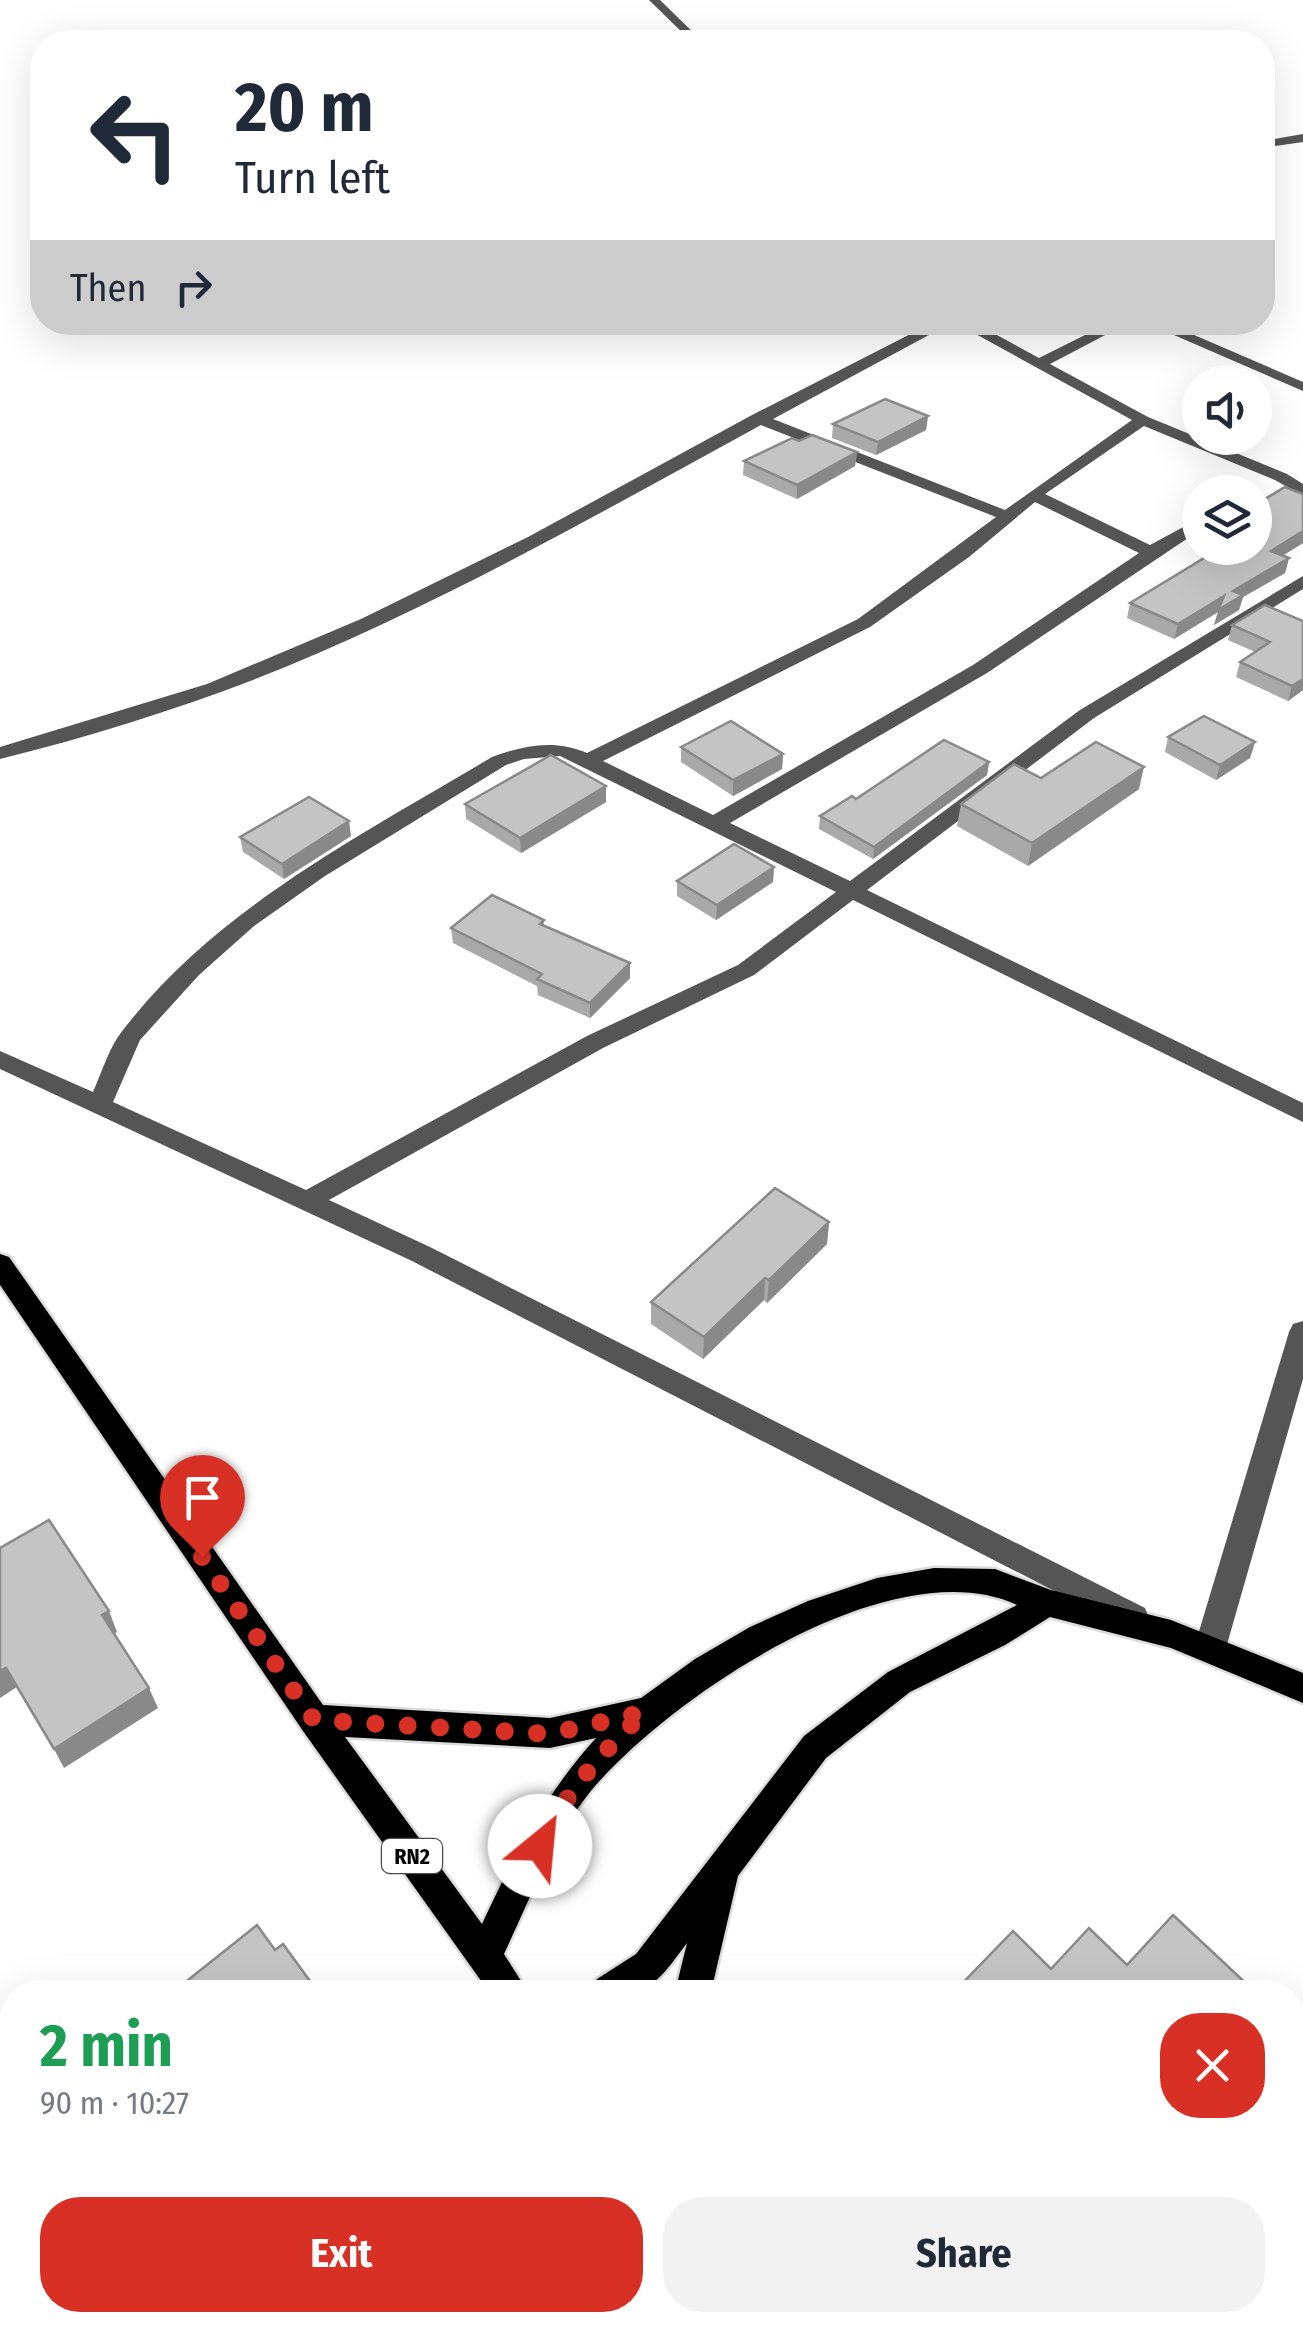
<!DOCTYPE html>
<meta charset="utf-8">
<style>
body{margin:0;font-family:"Fira Sans Condensed",sans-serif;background:#f2f2f3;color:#1f2937;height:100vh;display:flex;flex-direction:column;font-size:38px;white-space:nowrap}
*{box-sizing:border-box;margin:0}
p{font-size:32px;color:#747a83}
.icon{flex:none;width:55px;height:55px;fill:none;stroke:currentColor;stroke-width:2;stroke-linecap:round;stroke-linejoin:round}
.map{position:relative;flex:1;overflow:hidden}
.side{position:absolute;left:0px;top:1980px;width:1305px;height:352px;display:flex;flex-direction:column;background:#fff;border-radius:40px 40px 0 0;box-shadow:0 10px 40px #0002}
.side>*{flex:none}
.guide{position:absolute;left:30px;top:30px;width:1245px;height:305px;border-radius:40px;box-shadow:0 10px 40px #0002;background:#fff;color:#1f2937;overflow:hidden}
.fabs{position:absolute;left:1182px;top:365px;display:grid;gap:20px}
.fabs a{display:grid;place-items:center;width:90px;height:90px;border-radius:50%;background:#fff;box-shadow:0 10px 40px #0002;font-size:50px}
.pin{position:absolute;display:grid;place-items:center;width:85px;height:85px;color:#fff;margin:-102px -42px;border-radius:50% 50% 50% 0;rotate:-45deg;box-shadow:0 0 10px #0007}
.pin .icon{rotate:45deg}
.me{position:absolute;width:110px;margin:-55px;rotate:28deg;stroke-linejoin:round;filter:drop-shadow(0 0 8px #0008)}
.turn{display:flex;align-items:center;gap:35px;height:210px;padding:0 40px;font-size:45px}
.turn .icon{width:130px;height:130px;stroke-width:2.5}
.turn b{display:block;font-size:70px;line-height:85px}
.then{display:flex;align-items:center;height:95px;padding:0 40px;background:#0003;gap:20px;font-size:38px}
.round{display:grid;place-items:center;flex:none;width:105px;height:105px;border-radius:40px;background:#f2f2f3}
.headline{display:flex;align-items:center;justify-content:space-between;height:170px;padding:0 40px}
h1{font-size:60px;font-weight:700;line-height:75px;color:#1e9e55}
.cta{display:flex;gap:20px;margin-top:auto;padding:20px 40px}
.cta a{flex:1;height:115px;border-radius:40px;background:#d93025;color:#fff;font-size:40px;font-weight:700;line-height:115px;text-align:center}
.cta a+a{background:#f2f2f3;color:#1f2937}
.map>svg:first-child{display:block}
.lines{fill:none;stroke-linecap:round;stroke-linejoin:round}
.major-casing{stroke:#dbdbdb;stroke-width:5}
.minor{fill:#555;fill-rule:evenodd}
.major{fill:#000;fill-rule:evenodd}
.wall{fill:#a9a9a9}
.shaded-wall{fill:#898989}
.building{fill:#c4c4c4;stroke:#898989;stroke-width:2.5}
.route{stroke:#d93025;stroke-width:18;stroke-dasharray:0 32.4}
.labels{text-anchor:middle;stroke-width:8;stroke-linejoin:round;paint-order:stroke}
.shield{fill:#fff;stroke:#4c4c4c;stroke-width:2.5}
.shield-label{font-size:22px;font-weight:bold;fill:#000}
</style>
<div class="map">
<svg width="1303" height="2332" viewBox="0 0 1303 2332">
<rect width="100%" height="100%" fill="#fff"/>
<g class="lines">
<!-- major casing -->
<g class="major-casing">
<g id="major">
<path d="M0 1254 9 1257 323 1705 550 1718 641 1698 695 1659 750 1627 808 1601 877 1578 934 1568 995 1569 1051 1590 1171 1620 1303 1673V1703L1171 1648 1050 1617 1005 1645 910 1692 826 1758 738 1876 711 1992H675L687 1943C652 1990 652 1992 592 1992L597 1979 636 1954 804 1736 888 1672 1017 1605C891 1547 668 1698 590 1792 552 1840 530 1899 504 1954L528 1992H489L303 1731 0 1285ZM345 1737 550 1748 596 1738C545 1794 514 1856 482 1924Z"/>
<polygon points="725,2320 768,2320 773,2332 730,2332"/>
</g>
</g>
<!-- minor -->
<g class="minor">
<polygon points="649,0 660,0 703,42 692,42"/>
<polygon points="1303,134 1303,142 1262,148 1262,141"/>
<path d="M934 322H953L773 419 1005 510 1132 420 954 322H973L1039 358 1111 322H1130L1050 364 1148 417 1287 474 1303 484V496L1275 480 1144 426 1045 494 1150 545 1200 518V530L987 673 730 823 850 881 1080 710 1303 576V589L1094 718 867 890 1303 1103V1122L853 900 754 975 603 1048 329 1200 430 1247 1145 1608 1149 1618 1145 1628 1134 1632 412 1261 0 1069V1051L93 1092C102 1072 109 1047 123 1030 218 907 362 835 492 757 524 745 555 739 587 753L858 619 996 517 761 425C596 515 429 611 253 680 172 711 85 738 0 759V747L207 684 361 619 528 537 752 415ZM1035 502 1139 553 973 665 713 815 603 761 870 627 969 557ZM560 756 836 892 738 965 587 1036 306 1190 113 1102 140 1040 199 975 254 926 325 876 506 765 524 759Z"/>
<polygon points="1144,322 1164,322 1303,382 1303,391"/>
<polygon points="1303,1321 1303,1379 1226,1648 1221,1658 1210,1662 1199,1658 1194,1648 1289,1332 1293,1324"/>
<polygon points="0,2206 12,2211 12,2255 0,2250"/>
</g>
<!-- major -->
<use href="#major" class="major"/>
</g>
<!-- wall -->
<g class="wall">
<polygon points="928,416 926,430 876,455 832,438 833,424"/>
<polygon points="799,441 857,452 855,466 797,499 743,475 744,461"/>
<polygon points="1303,494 1303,543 1282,556 1289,558 1285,573 1243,597 1239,610 1214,625 1218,612 1174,639 1127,618 1130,603 1201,559 1203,552"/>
<polygon points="1303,621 1303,690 1288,701 1236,677 1240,662 1255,652 1228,640 1232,625"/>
<polygon points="1168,737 1255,742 1250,758 1216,780 1165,752"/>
<polygon points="681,747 783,754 782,769 733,796 681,762"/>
<polygon points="989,762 987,775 873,859 819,829 820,816 856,799"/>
<polygon points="1041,778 1139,789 1028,866 957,826 961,804"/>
<polygon points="606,786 606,802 521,853 466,819 465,804"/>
<polygon points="351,836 284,879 243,852 240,837"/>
<polygon points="774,867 773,882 716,920 677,896 677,881"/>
<polygon points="544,920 544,926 630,978 590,1018 538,995 537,986 453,943 451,928"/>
<polygon points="829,1222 827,1244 767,1303 764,1300 703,1359 651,1324 651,1302"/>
<polygon points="928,2320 1233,2320 1244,2332 939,2332"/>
</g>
<!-- shaded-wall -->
<g class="shaded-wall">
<polygon points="928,416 926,430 876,455 878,442"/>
<polygon points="857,452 855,466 797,499 797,485"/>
<polygon points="1303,531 1303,543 1267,565 1271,551"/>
<polygon points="1289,558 1285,573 1243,597 1239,610 1214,625 1218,612 1174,639 1178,624"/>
<polygon points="1303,679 1303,690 1288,701 1292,686"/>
<polygon points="1255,742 1250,758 1216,780 1220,765"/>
<polygon points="783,754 782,769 733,796 733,780"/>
<polygon points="989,762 987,775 873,859 874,847"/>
<polygon points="1144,767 1139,789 1028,866 1032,843"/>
<polygon points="606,786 606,802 521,853 520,838"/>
<polygon points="349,821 351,836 284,879 282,864"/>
<polygon points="774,867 773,882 716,920 717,905"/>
<polygon points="630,963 630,978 590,1018 590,1003"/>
<polygon points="829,1222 827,1244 767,1303 769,1280"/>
<polygon points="765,1278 764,1300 703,1359 704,1337"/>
<polygon points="109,1611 117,1632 111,1636 102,1615"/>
<polygon points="6,1668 17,1687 0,1698 0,1671"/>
<polygon points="149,1688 158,1708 64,1768 54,1749"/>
</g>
<!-- building -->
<g class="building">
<polygon points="885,399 928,416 878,442 833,424"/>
<polygon points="812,435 857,452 797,485 744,461 792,438 799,441"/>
<polygon points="1285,487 1303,494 1303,531 1271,551 1289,558 1233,591 1243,595 1218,610 1224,596 1178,624 1130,603 1209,555 1203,552 1211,548 1255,548 1255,505"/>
<polygon points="1265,605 1303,621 1303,679 1292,686 1240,662 1270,642 1232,625"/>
<polygon points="1204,716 1255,742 1220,765 1168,737"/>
<polygon points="731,721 783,754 733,780 681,747"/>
<polygon points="944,740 989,762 874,847 820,816 852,796 856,799"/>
<polygon points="1096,742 1144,767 1032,843 961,804 1014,764 1041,778"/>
<polygon points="551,755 606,786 520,838 465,804"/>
<polygon points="309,797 349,821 282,864 240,837"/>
<polygon points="734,844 774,867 717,905 677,881"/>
<polygon points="492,895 544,920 540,924 630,963 590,1003 537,979 542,974 451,928"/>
<polygon points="775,1188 829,1222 769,1280 765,1278 704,1337 651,1302"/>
<polygon points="49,1520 109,1611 102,1615 149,1688 54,1749 6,1668 0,1671 0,1548"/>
<polygon points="1173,1915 1251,1988 1247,1992 954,1992 1013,1931 1051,1969 1089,1928 1127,1965"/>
<polygon points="257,1925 275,1950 283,1944 318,1992 173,1992"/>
<polygon points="1292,2108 1303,2118 1303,2207 1292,2221"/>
<polygon points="948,2320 1233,2320 1244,2332 959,2332"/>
</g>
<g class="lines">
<!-- route -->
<path class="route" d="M202 1557 314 1720 550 1734 645 1712C601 1753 566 1792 540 1846"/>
</g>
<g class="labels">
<!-- shield labels -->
<rect class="shield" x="382" y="1839" width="60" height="34" rx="8"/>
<g class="shield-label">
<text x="412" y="1864">RN2</text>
</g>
</g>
</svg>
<div class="fabs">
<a><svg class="icon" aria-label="sound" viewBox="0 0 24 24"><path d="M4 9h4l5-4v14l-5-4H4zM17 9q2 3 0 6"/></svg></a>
<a><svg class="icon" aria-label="layers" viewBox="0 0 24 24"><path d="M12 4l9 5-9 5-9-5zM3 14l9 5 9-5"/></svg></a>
</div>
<div class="pin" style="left:202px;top:1557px;background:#d93025"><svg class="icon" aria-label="arrive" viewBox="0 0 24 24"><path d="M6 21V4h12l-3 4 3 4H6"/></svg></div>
<svg class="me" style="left:540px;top:1846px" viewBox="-20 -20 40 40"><circle r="19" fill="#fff"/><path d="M0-13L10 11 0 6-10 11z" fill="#d93025"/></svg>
<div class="guide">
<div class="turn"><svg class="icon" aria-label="left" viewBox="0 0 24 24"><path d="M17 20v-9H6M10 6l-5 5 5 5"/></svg><div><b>20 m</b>Turn left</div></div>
<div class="then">Then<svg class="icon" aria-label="right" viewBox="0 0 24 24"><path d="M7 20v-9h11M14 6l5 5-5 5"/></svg></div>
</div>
<section class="side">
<div class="headline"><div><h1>2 min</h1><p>90 m · 10:27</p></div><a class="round" style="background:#d93025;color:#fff"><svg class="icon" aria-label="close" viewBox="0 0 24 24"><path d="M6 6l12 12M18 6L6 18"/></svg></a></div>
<div class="cta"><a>Exit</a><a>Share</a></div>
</section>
</div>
